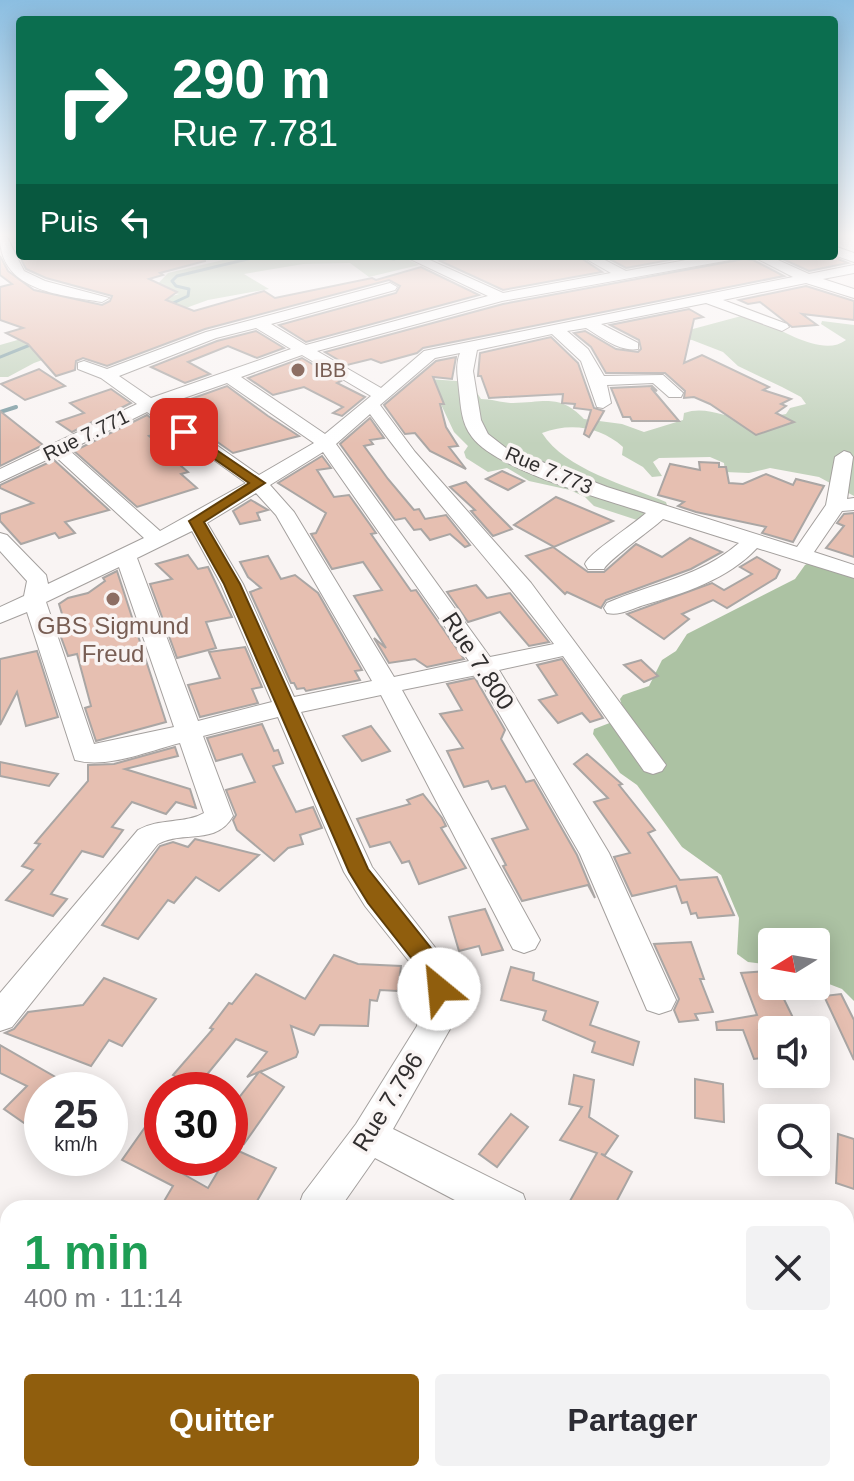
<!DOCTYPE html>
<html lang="fr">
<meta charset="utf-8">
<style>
body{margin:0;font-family:Helvetica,sans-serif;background:#f2f2f3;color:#2b2b33;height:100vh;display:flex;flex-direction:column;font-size:30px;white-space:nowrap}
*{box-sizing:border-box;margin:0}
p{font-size:26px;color:#7c7c81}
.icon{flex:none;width:44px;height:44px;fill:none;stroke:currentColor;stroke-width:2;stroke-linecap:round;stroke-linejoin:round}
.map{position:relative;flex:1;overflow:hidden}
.panel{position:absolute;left:0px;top:1200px;width:854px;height:282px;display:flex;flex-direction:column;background:#fff;border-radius:24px 24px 0 0;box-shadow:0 4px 20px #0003}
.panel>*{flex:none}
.hud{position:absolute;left:16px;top:16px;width:822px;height:244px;border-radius:8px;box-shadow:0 4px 20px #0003;background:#0b6e4f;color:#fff;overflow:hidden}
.needle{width:52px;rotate:259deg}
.tools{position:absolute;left:758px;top:928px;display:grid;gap:16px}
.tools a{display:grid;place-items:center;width:72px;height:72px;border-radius:8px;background:#fff;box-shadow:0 4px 20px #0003;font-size:40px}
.speed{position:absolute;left:24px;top:1072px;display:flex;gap:16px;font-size:40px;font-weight:700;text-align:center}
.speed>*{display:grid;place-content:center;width:104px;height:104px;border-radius:50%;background:#fff;box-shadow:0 4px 20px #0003;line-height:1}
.speed small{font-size:20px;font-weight:400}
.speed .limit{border:12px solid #d22;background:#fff;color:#111}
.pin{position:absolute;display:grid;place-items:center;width:68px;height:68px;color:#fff;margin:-34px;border-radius:16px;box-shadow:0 4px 12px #0006}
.me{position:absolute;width:88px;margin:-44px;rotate:332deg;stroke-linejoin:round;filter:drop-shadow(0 0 6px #0008)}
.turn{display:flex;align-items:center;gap:28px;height:168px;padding:0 24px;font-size:36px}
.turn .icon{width:104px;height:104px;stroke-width:2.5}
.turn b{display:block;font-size:56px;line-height:68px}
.then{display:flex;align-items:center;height:76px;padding:0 24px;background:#0003;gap:16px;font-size:30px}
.round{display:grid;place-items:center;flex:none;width:84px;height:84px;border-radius:8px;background:#f2f2f3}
.headline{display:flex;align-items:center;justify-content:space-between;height:136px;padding:0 24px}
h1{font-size:48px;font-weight:800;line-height:60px;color:#1e9e55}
.primary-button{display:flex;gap:16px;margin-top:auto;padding:16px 24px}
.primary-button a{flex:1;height:92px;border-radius:8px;background:#905e0d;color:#fff;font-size:32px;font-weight:800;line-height:92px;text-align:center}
.primary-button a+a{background:#f2f2f3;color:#2b2b33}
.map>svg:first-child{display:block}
.green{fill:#c2d2bc}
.forest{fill:#acc2a3}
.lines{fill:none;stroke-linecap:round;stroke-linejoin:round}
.stream-far1{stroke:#7f9ea4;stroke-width:3}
.stream{stroke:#7f9ea4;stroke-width:4}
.building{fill:#e6bfb1;stroke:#aaa6a4;stroke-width:2}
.minor-casing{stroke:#a4a09e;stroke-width:2}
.minor{fill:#fff;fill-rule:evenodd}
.route{fill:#905e0d;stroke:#5e3d08;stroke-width:2}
.education-dot{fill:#8d6e63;stroke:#f9f4f3;stroke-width:3}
.labels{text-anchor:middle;stroke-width:7;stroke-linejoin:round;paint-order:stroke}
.far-education-label{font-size:20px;fill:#785e54;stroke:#f9f4f3;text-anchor:start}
.far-street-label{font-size:20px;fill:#302e2e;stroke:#f9f4f3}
.education-label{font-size:24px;fill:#785e54;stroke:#f9f4f3}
.street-label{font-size:24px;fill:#302e2e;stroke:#f9f4f3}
</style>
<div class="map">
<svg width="854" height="1481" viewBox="0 0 854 1481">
<rect width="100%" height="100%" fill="#f9f4f3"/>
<!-- green -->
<g class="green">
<polygon points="240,256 401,256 419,265 369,277 350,263 303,264 244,274 269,289 208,300 34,363 8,377 0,377 0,345 179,294 151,291 168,273"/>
<path d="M745 315C772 322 820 360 846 340L821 324 822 321 854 325V496L819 477 770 468 749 473 725 472 724 463 710 457 659 458 653 462 662 476 652 477 643 467 622 455 623 447C601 427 571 422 542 433 566 470 626 485 666 502L668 508 640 521 594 506 585 497 570 490 529 481 507 468 488 472 466 458 464 452 468 446 454 432 429 379 470 382 481 399C492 399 503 403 513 403 544 403 559 393 584 419L622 424 644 432 683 420 684 413C706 405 725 418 747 419 760 419 774 416 786 414L790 408 806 404 801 397 782 387 738 366 723 352 692 340 663 337Z"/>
</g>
<!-- forest -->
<polygon class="forest" points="821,556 854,567 854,1001 842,989 816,979 816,942 772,942 772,965 748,962 737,954 739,918 721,875 682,847 637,785 620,773 593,734 594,729 620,719 623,709 620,699 623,695 649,686 662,660 676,651 687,634 795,579 805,565"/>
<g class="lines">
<!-- stream-far1 -->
<g class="stream-far1">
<polyline points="373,256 394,259"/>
<polyline points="171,304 188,296 189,289 176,286 172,281 177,276 260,256"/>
<polyline points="0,357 35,343"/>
</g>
<!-- stream -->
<polyline class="stream" points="0,412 16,407"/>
</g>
<!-- building -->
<g class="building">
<polygon points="0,256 8,271 34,290 102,305 110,301 112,296 46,278 26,269 20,257 205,256 205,261 160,273 163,275 149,279 177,292 166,300 194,311 264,291 275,298 372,278 376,280 421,267 479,295 306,342 279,325 396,293 400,286 389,280 205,329 107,366 83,358 76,361 75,370 56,376 28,344 6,333 23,328 0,320 0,287 12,284 0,275"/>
<polygon points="459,256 578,256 602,272 503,290 440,261"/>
<polygon points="604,256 691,256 626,268"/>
<polygon points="776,256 831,256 848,263 809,271"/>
<polygon points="744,259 753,260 784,276 423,348 417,353 381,363 371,359 347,365 325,352 503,304"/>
<polygon points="806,286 854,301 854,320 802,314 817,325 792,327 760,302 748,304 739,300"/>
<polygon points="689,309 703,317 694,319 684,363 702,355 769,387 763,390 791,399 781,404 786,406 776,413 794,422 756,435 710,404 694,397 684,398 685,391 665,373 606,373 591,347 574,333 585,331 616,349 638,352 641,349 639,340 610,325"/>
<polygon points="256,331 284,348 257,358 228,346 188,362 210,374 185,383 151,367 217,341"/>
<polygon points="551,337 578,363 594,408 604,411 589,437 584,434 591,410 574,408 575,404 562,403 563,394 489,398 481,376 478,376 480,353"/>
<polygon points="456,357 452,379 433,377 444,404 440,404 446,427 458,446 449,447 466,469 430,451 415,433 405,434 384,405 436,361"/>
<polygon points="302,358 341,381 337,383 365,397 342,416 333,413 343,407 304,387 273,395 248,378"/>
<polygon points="39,369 65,386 25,400 1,384"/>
<polygon points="227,386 268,416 299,436 233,453 168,407"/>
<polygon points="652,386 657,391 651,388 679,421 632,421 630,417 623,417 611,388"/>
<polygon points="111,389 131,403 72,432 57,422 84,413 70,403"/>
<polygon points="0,411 43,445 0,466"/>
<polygon points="147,415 168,431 149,436 185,464 180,465 188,472 181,474 197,488 137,507 74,451"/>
<polygon points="370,418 384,438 370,440 373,444 364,446 388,479 414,510 419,509 425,519 446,515 470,545 465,547 450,534 430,540 421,529 414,530 405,518 395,520 340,444"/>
<polygon points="322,456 331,468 317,470 334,497 349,495 376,533 371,534 411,591 416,590 464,659 427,667 415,659 389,663 374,638 386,648 354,596 382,590 363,562 332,569 311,534 316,533 326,513 278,483"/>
<polygon points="54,460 109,510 65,522 75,533 59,538 55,533 21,544 0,521 0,514 33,503 0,488 0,485"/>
<polygon points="699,462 719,463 719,467 726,467 729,483 743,484 766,474 793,485 796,479 824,486 793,542 762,533 766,527 696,512 678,506 684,502 658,495 670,464 700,470"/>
<polygon points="502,471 524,481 508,490 486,479"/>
<polygon points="466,482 491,508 512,529 493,536 471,511 475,510 450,487"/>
<polygon points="556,497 613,521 554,547 514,525"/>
<polygon points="251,500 268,510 257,513 260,520 240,524 233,511"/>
<polygon points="854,513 854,557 826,548 844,526 837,523 844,514"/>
<polygon points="690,538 722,552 691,569 606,600 601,608 567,592 565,594 526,556 553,547 588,572 604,572 636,544 662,557"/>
<polygon points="188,555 198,569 208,567 232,617 206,622 216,648 177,658 150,584 172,579 156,564"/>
<polygon points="268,556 281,579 295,575 318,593 362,670 355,671 360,680 306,691 304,688 297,689 294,683 291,683 250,592 261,588 248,577 240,562"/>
<polygon points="757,557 780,570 776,578 727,608 713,600 682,614 689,619 664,639 627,614 712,583 724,590 752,574 740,567"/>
<polygon points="117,571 166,722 96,741 85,708 91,706 77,654 68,656 58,629 68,634 59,604 68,598 88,593 105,581 103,578"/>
<polygon points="476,585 487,598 510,593 549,642 529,646 500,612 468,622 447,592"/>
<polygon points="245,647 262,687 252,689 258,703 200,717 188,685 220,678 209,652"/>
<polygon points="37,651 58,717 26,726 17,692 0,725 0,659"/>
<polygon points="562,659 603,718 590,722 582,713 558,723 539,700 557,695 537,665"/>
<polygon points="641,660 658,676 644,682 624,665"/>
<polygon points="475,678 505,730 501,739 526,782 534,780 577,855 595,898 588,885 522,901 503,866 506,865 492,839 528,829 505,786 492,789 488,781 464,787 447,751 463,748 440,714 462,710 447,684"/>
<polygon points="262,724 274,751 278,750 283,763 273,766 296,812 313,807 322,828 300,835 303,844 288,848 274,861 237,830 233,820 236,815 226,790 255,782 242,754 216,761 207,738"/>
<polygon points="371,726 390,751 362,761 343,736"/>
<polygon points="175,747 178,756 125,769 190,789 196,808 176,802 166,814 132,802 112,827 123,830 103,857 82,851 51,894 67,899 53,916 6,900 33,870 22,866 40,844 35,843 88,781 88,765 114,764"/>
<polygon points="587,754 622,784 619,785 655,830 648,833 680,880 717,877 734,915 698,918 696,913 691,914 687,902 682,903 676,886 632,896 614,857 630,853 594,802 608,798 574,764"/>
<polygon points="0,762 58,774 49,786 0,776"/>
<polygon points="423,794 442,818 446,826 441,828 466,868 419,884 409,861 402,863 390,842 370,847 357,819 410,804 407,800"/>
<polygon points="195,839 259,855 219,891 196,877 174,903 168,900 138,939 102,925 160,846 173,842 188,847"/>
<polygon points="485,909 503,950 482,955 479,946 459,951 449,917"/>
<polygon points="691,942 704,979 700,979 713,1012 695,1014 698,1020 679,1022 674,1010 679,999 654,944"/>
<polygon points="334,955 358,964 401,966 398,991 380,990 377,1001 370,1000 368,1026 320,1025 314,1035 291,1026 298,1052 296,1057 260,1072 284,1087 244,1144 230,1136 230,1109 259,1072 247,1077 267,1052 236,1039 196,1088 173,1075 213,1029 210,1028 229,1003 232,1004 256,974 305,999"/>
<polygon points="511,967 534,973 533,980 598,1002 590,1025 639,1042 633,1065 592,1052 595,1042 543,1020 546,1011 501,1000"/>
<polygon points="768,971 772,986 778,987 799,1030 759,1030 769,1057 754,1059 743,1030 717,1030 716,1022 757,1015 741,973"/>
<polygon points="104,978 156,999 122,1046 109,1040 91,1066 5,1033 14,1029 28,1012 83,1005"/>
<polygon points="841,994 854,1020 854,1060 824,996"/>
<polygon points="0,1045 78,1090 42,1090 42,1131 30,1123 27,1125 4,1109 27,1086 0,1073"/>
<polygon points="574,1075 594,1080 589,1117 618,1136 605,1155 601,1154 632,1172 613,1208 566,1208 597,1153 560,1140 582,1107 569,1104"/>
<polygon points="695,1079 723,1084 724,1122 695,1118"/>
<polygon points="511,1114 528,1127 497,1167 479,1154"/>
<polygon points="148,1123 162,1129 162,1162 208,1188 226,1158 230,1158 232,1148 276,1168 253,1208 160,1208 173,1186 122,1160"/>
<polygon points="838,1134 854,1139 854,1189 836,1183"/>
</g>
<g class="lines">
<!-- minor casing -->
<g class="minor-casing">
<g id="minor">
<path d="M0 237H7L24 271 45 281 109 298 102 302C60 295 0 291 0 237Z"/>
<polygon points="834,246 854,253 854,262 834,255"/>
<path d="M404 256H421L503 293 611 273 581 256H597L626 271 708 256H736L730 260 502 301 317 351 381 388 424 351 793 277 752 256H769L809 274 854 265V273L823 279 854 289V298L806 283 723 300 787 324 789 327 782 331 706 303 601 324 638 343V349C619 352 601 337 586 328L567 331 588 349 604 376 663 375 683 393 681 397H669L653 383 607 385 611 403 603 408 597 407 581 361 552 334 477 350 473 371 481 420 488 434 506 448 607 487 797 547 826 505 835 457 844 451 850 453 853 457 847 499 854 498V510L842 511 814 552 854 565V578L757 548C727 580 684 593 644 605 631 609 620 616 607 613L604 608 607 603C653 583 700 577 739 543L663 519C651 530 608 560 604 569H588L585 564C588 554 634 524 646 513 604 499 496 470 472 437 461 423 461 406 459 390 458 377 455 365 460 353L435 358 380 405 415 452 531 583 666 765 662 771 653 774 644 771 563 656 499 670 609 853 676 1000 671 1010 659 1014 647 1010 580 854 477 675 402 690 540 940 535 949 524 953 513 949 381 695 301 712 372 867 445 960 455 989 450 1029 393 1129 523 1194 528 1208H470L375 1158 340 1208H298L303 1194 356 1124 417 1026 423 989 419 974 365 906 344 872 278 717 203 736 233 816C216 846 183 830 158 844L12 1027 0 1031V993L138 830C159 818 185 824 204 813L180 743C148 751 107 769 75 760L27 612 0 623V607L24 596 27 581 0 551V533L7 535 46 575 48 584 144 538 55 456 0 482V469L137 404 101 378 78 369V363L84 361 107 369 206 332 390 283 397 287 395 290 271 324 306 345 488 296ZM256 328 291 349 151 398 119 376 216 338ZM302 355 371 396 325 434 241 377ZM227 383 314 443 259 475 161 406ZM147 412 246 483 160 531 69 450ZM370 414C427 494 495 565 554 644L490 657 336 444ZM323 452 469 661 394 677 294 512 270 485ZM256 493 276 515 372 681 294 697 243 584 207 523ZM192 531 221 584 272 702 198 721 137 558ZM119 567 174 727 94 744 46 602Z"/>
<polygon points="846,1281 854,1282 854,1324 846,1323"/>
<polygon points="0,1369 8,1373 8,1424 0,1421"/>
<polygon points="34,1474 82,1474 85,1481 37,1481"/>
<polygon points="100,1474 148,1474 145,1481 97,1481"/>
<polygon points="403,1474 453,1474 450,1481 400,1481"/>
</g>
</g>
<!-- minor -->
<use href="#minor" class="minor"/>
</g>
<!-- sky -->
<linearGradient id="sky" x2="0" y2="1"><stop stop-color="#8bbee1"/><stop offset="0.53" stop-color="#fcfafa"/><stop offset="1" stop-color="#fcfafa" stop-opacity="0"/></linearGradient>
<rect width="854" height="444" fill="url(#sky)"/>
<!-- route -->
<polygon class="route" points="184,428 265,483 204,522 240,584 368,869 442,962 450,989 447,996 439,998 431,996 423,973 368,903 349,872 224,584 189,521 249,483 180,435 178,432"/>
<!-- markers -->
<g class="education-dot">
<circle cx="298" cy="370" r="8"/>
<circle cx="113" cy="599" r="8"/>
</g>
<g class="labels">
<!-- far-education labels -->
<g class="far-education-label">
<text x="314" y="377">IBB</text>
</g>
<!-- far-street labels -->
<g class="far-street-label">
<text transform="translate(86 435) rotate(-26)" y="7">Rue 7.771</text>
<text transform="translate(549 470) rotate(23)" y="7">Rue 7.773</text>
</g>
<!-- education labels -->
<g class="education-label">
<text x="113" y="634">GBS Sigmund<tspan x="113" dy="28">Freud</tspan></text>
</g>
<!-- street labels -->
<g class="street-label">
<text transform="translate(478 661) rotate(57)" y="8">Rue 7.800</text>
<text transform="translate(388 1102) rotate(-58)" y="8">Rue 7.796</text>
</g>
</g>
</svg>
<div class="tools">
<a><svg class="needle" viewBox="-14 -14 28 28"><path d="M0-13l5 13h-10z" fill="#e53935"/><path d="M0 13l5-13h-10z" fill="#7c7c81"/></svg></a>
<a><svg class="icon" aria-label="sound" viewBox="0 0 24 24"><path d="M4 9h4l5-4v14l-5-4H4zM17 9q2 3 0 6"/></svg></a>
<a><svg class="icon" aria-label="search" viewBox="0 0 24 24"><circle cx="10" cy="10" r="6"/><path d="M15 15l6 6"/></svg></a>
</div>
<div class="speed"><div>25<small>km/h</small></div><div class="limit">30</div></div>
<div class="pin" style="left:184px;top:432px;background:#d93025"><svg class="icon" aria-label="arrive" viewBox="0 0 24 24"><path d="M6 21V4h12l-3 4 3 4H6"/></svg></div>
<svg class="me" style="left:439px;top:989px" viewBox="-20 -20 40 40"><circle r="19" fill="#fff"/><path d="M0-13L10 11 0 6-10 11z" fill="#905e0d"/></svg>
<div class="hud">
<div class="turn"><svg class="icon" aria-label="right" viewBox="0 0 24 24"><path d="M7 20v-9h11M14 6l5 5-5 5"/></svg><div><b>290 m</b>Rue 7.781</div></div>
<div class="then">Puis<svg class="icon" aria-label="left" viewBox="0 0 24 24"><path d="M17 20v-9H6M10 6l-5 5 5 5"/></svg></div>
</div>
<section class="panel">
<div class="headline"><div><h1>1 min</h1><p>400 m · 11:14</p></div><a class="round"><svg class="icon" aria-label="close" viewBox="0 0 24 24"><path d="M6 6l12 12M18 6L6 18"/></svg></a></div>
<div class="primary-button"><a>Quitter</a><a>Partager</a></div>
</section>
</div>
